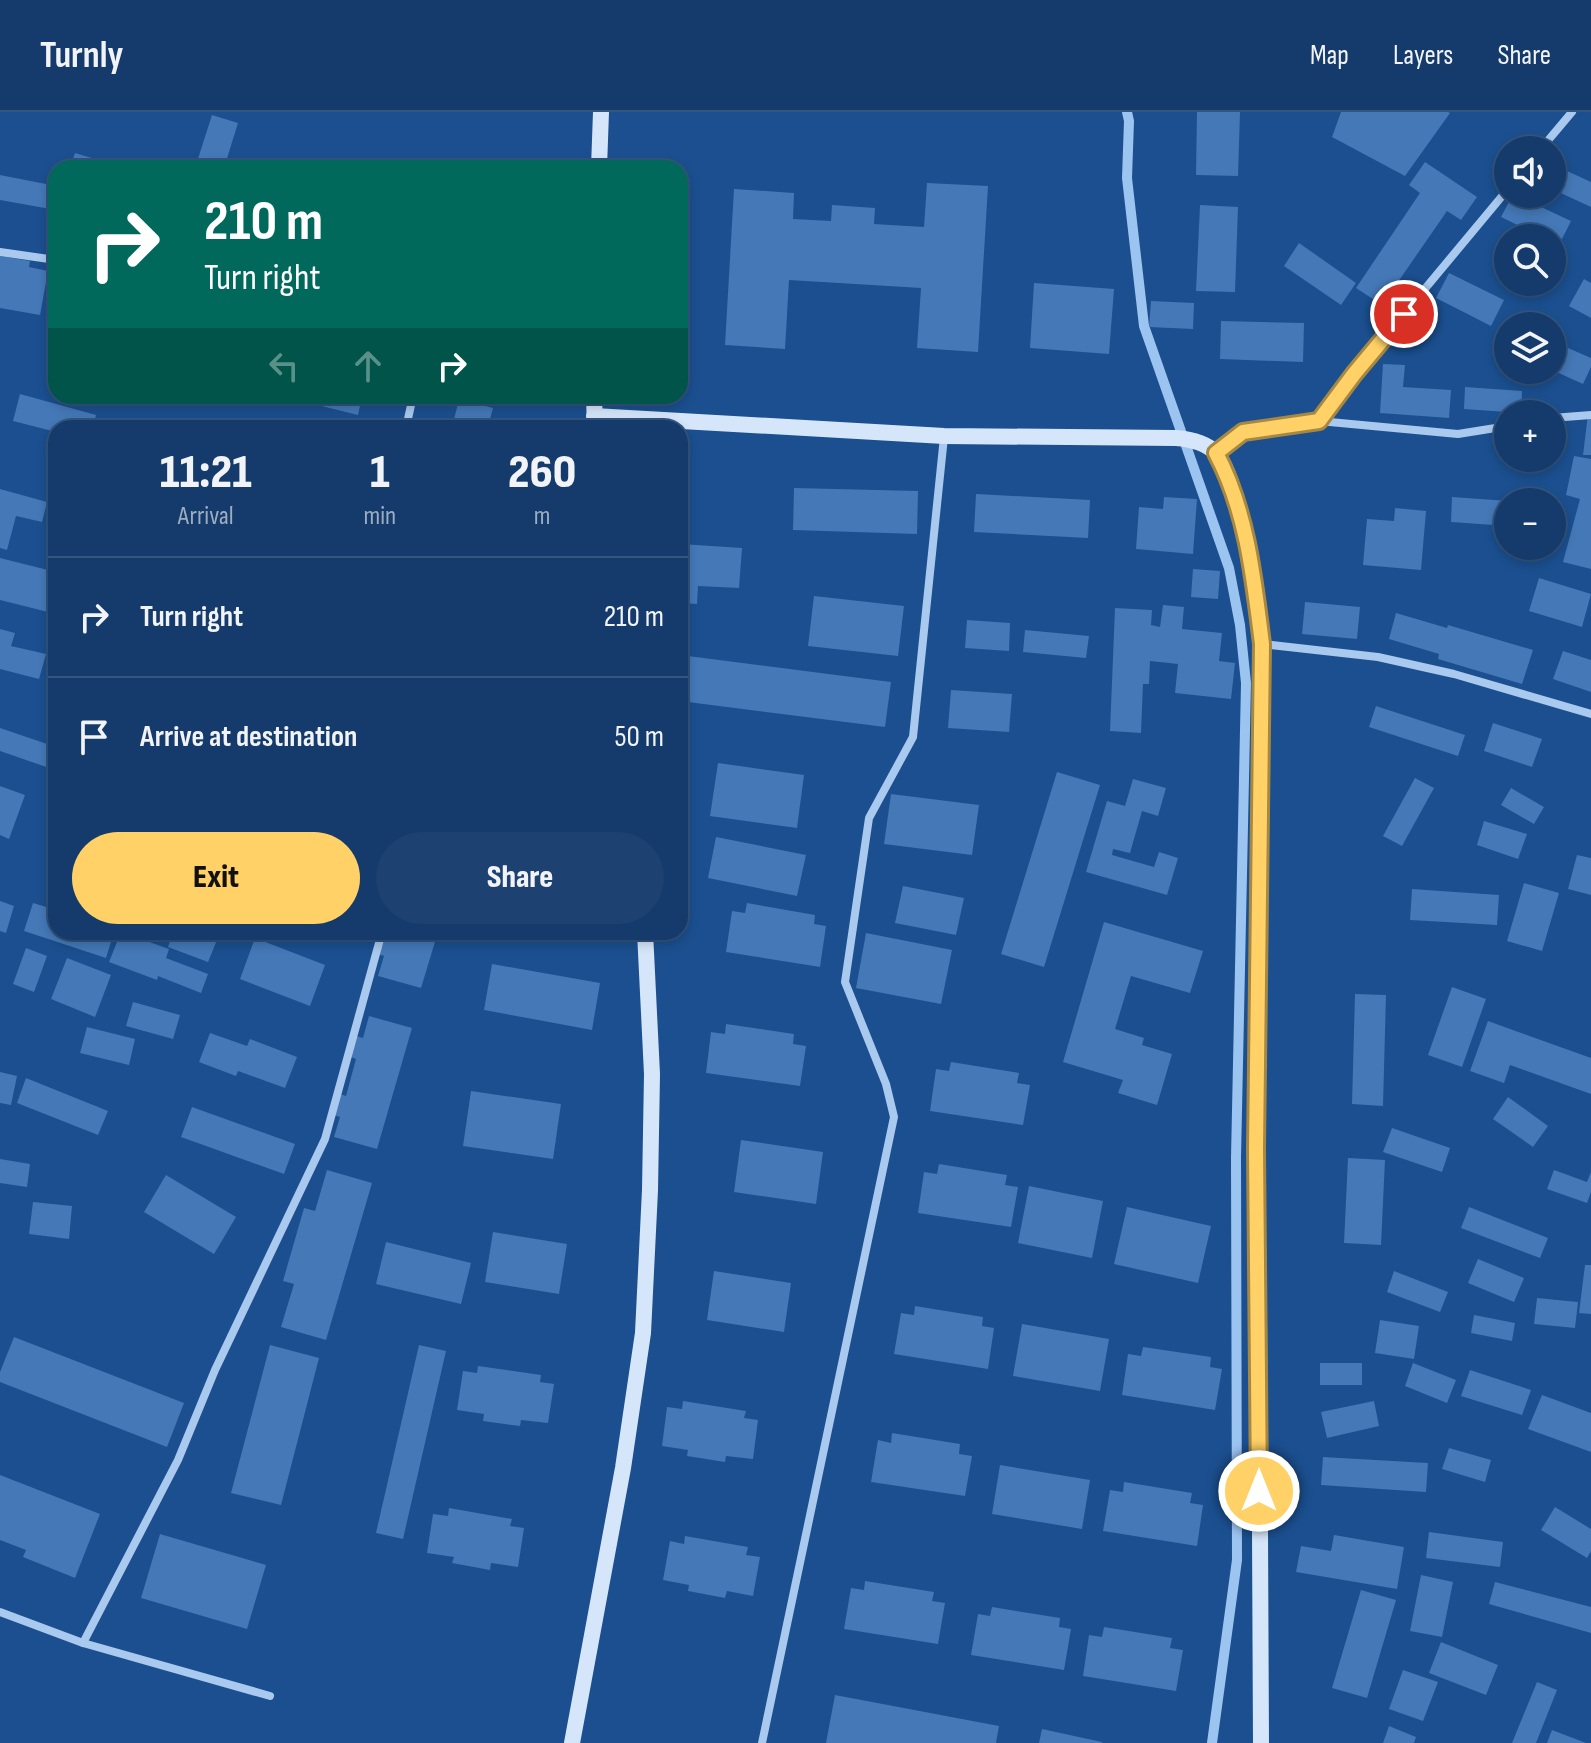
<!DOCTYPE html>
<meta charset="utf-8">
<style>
body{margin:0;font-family:"Sofia Sans Condensed",sans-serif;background:#1d4271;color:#f1f3f6;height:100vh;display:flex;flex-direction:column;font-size:30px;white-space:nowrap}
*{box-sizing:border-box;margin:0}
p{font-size:26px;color:#9dadc1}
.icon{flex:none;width:44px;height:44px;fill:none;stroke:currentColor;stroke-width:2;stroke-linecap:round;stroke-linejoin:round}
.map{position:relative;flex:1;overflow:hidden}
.sheet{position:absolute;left:48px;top:308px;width:640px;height:520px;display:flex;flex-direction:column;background:#143b6b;border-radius:24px;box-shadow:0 4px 12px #0003,0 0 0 2px #33557e}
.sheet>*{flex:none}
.banner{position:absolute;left:48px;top:48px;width:640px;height:244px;border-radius:24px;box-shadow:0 4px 12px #0003,0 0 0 2px #33557e;background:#00695c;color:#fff;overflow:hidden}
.buttons{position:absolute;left:1494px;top:24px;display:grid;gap:16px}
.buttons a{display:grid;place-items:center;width:72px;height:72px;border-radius:50%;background:#143b6b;box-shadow:0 4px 12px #0003,0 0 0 2px #33557e;font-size:40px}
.pin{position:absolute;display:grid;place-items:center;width:68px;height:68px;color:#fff;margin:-34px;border:4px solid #fff;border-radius:50%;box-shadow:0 2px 8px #0007}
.me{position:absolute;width:88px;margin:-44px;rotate:0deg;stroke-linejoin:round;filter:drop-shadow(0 0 6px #0008)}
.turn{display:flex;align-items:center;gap:28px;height:168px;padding:0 24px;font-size:36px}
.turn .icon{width:104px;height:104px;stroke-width:2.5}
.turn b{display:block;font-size:56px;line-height:68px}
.lanes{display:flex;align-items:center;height:76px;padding:0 24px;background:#0003;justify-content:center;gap:40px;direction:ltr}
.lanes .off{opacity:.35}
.eta{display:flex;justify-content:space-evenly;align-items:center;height:136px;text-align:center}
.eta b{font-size:48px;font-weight:800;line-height:56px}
.cta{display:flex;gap:16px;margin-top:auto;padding:16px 24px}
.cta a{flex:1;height:92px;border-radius:48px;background:#ffd166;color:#111;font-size:32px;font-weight:800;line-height:92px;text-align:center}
.cta a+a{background:#1d4271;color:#f1f3f6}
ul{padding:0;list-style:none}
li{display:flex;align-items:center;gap:24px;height:120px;padding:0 24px;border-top:2px solid #33557e}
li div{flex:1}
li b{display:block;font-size:30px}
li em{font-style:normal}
header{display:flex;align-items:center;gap:48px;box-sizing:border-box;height:112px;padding:0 40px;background:#143b6b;border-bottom:2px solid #33557e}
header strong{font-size:38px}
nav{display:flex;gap:44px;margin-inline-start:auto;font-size:28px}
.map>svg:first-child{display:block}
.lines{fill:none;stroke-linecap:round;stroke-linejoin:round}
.stream{stroke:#9cc4f0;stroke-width:10}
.building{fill:#4478b7}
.street{stroke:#a9c9ee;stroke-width:8}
.secondary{stroke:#d6e6fa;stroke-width:16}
.route-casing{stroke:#a68842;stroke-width:20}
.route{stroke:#ffd166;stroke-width:14}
</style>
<header>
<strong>Turnly</strong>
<nav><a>Map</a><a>Layers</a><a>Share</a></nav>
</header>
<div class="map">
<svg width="1591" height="1631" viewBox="0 0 1591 1631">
<rect width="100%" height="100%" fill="#1b4f8f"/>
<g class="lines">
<!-- stream -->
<polyline class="stream" points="1127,0 1129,9 1127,66 1144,214 1229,456 1240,513 1246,571 1236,1046 1237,1448 1212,1631"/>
</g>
<!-- building -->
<g class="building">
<polygon points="1197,0 1240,0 1238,64 1196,63"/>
<polygon points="1341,0 1448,0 1450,1 1405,64 1332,25"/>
<polygon points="212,3 238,11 224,56 195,56"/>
<polygon points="75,41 122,55 122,56 70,56"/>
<polygon points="1425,50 1477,85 1461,108 1447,99 1382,193 1356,176 1420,81 1409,73"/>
<polygon points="1552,52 1591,70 1591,95 1552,77"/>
<polygon points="0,63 56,74 56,98 0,88"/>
<polygon points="927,71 988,74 978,240 917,236 921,176 789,168 785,237 725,233 734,77 794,81 793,107 831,109 832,93 875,96 874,112 924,115"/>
<polygon points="1513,82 1571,109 1559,133 1552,130 1552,126 1544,126 1501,105"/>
<polygon points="1200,93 1238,95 1235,180 1196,179"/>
<polygon points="1299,131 1356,171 1341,193 1284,154"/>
<polygon points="0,144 30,149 29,155 48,159 40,203 0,196"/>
<polygon points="1449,161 1504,188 1491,214 1436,186"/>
<polygon points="1584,167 1591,171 1591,206 1569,194"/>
<polygon points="1034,171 1114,177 1109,242 1030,236"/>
<polygon points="1151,189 1194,191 1193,217 1149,215"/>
<polygon points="1221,209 1304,211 1303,250 1220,247"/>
<polygon points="1552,229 1591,246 1591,255 1583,272 1552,258"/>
<polygon points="1383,252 1405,253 1403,275 1451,278 1449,306 1380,301"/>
<polygon points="1465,275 1522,279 1521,301 1464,297"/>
<polygon points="20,282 96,303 93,316 56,316 56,320 13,309"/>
<polygon points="281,284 362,284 358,303"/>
<polygon points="459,287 493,296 490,307 517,313 516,316 452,316"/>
<polygon points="1588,302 1591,302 1591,343 1583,343"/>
<polygon points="1574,344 1591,347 1591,457 1563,450 1580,387 1566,383"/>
<polygon points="794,376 918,379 917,422 793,418"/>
<polygon points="0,377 47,390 42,410 16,404 7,438 0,436"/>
<polygon points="976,382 1090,388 1088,426 974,420"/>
<polygon points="1164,385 1197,387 1193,442 1136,437 1139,395 1163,397"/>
<polygon points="1452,385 1508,389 1508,414 1451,410"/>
<polygon points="1395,396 1426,399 1421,458 1363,453 1367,407 1394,409"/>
<polygon points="681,432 742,436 739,476 698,474 697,492 680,491"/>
<polygon points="0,446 56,460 56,502 0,488"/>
<polygon points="1193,457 1220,459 1218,487 1191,485"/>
<polygon points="1539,466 1591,482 1582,515 1529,499"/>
<polygon points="814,484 904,494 898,544 808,534"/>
<polygon points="1305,490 1360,495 1357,527 1302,522"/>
<polygon points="1163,493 1184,495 1182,517 1222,521 1219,549 1235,551 1231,587 1175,581 1178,552 1150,549 1149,572 1143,572 1141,621 1110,619 1115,496 1152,498 1151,513 1160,515"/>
<polygon points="1396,501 1447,516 1448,513 1533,538 1522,572 1438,547 1439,542 1389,527"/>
<polygon points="967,508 1010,511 1009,539 965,536"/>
<polygon points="0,517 15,521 11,534 46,542 39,567 0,557"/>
<polygon points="1025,518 1089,524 1086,546 1023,540"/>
<polygon points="1563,539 1591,548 1591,580 1553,567"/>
<polygon points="680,543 891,570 885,615 680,589"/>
<polygon points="951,578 1012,582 1009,620 948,616"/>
<polygon points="1376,594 1465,623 1458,644 1369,615"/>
<polygon points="1493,611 1542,627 1532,655 1484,639"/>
<polygon points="0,616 56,635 52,657 0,639"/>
<polygon points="718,651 804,663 797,716 710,704"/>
<polygon points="1057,660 1100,673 1044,855 1001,842"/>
<polygon points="1415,666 1434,676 1402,734 1383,724"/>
<polygon points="1133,667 1166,676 1158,704 1142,699 1130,741 1113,737 1112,743 1154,755 1159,740 1178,746 1167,783 1086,760 1107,689 1125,694"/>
<polygon points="0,674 25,683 9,727 0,723"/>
<polygon points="1511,676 1544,695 1534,712 1501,693"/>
<polygon points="891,682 979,693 972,743 884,732"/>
<polygon points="1484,709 1527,722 1518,747 1477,733"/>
<polygon points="716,725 806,743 797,784 708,766"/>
<polygon points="1577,743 1591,746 1591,783 1568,777"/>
<polygon points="1524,771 1559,781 1542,839 1507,829"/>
<polygon points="903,774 964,786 956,823 895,811"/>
<polygon points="1412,777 1499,783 1497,813 1410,808"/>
<polygon points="0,789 14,794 6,821 0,819"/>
<polygon points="33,791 56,798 56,820 114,820 106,846 24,819"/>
<polygon points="747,791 815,803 814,812 826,814 820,855 726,840 732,799 745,801"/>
<polygon points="1104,810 1203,839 1190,881 1131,864 1115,917 1144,926 1142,933 1172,942 1157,993 1118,981 1123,968 1063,950"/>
<polygon points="121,820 169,837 166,846 208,862 201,881 158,864 157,868 109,850"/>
<polygon points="173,820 194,820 217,828 208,850 168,835"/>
<polygon points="391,820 438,820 421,876 378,864 384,844 378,842 384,822 390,824"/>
<polygon points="866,821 952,838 941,892 856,876"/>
<polygon points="255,826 325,853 310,894 240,867"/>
<polygon points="26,836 47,844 34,880 13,872"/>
<polygon points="67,846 111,863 95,905 51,887"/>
<polygon points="492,852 600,871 592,918 484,898"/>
<polygon points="1452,875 1486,887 1462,955 1428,943"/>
<polygon points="1355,882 1386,883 1383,994 1352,992"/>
<polygon points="133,890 180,903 173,927 126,914"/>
<polygon points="369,904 412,916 377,1037 334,1025 340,1005 334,1003 340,982 346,984 356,947 351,945 356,924 363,926"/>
<polygon points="1488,909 1591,946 1591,982 1510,953 1504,971 1470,959"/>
<polygon points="726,912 794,922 793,932 806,934 800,974 706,961 711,920 725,922"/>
<polygon points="87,915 135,927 129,953 80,941"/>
<polygon points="210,921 247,934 250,927 297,945 285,976 238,959 236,964 199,950"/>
<polygon points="951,950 1019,961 1017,971 1030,973 1023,1013 930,999 936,957 949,959"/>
<polygon points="0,960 17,964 11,993 0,991"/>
<polygon points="26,966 108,999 98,1023 17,991"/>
<polygon points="471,979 561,992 553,1047 463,1034"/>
<polygon points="1508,985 1548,1014 1533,1035 1493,1007"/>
<polygon points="192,995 295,1032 284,1062 181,1025"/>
<polygon points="1392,1016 1450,1036 1442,1060 1383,1040"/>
<polygon points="741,1028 823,1040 816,1092 734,1080"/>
<polygon points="1348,1046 1385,1048 1381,1133 1344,1131"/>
<polygon points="0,1047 30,1052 27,1075 0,1071"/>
<polygon points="939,1052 1007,1063 1005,1073 1018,1075 1011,1115 918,1101 924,1060 937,1062"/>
<polygon points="327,1058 372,1071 326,1228 281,1215 294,1172 283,1169 304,1096 315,1099"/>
<polygon points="1554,1058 1587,1070 1591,1060 1591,1080 1587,1091 1547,1077"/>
<polygon points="166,1063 236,1105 214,1142 144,1100"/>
<polygon points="1029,1074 1103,1089 1092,1146 1018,1131"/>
<polygon points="33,1090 72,1094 69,1127 29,1122"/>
<polygon points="1127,1095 1211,1114 1198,1171 1114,1152"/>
<polygon points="1469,1095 1548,1126 1540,1146 1461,1116"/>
<polygon points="493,1120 567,1132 559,1182 485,1170"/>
<polygon points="386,1130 471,1151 461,1192 376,1172"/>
<polygon points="1478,1147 1524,1166 1514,1190 1468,1171"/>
<polygon points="1585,1153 1591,1153 1591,1202 1579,1201"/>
<polygon points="714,1159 791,1171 784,1220 707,1208"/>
<polygon points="1394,1159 1448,1180 1440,1200 1387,1180"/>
<polygon points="1537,1186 1578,1190 1575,1216 1534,1212"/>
<polygon points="915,1194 983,1205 982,1214 994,1216 988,1257 894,1242 901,1201 914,1203"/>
<polygon points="1474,1203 1515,1211 1512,1229 1471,1221"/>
<polygon points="1380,1208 1419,1214 1414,1247 1375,1241"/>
<polygon points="1022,1212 1109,1227 1100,1279 1013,1264"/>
<polygon points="14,1225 184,1291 167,1335 0,1270 0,1260"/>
<polygon points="270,1233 319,1246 281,1393 231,1381"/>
<polygon points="419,1233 446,1239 403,1427 376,1421"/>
<polygon points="1143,1235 1211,1245 1210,1255 1222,1257 1215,1298 1122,1283 1128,1242 1141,1244"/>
<rect x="1320" y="1251" width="42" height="22"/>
<polygon points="1413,1251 1456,1268 1447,1291 1405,1274"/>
<polygon points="478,1254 541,1263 540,1270 554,1272 548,1311 521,1308 520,1314 483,1309 484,1302 457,1298 463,1259 477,1261"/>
<polygon points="1470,1258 1531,1278 1522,1303 1461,1284"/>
<polygon points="1542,1283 1591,1301 1591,1340 1528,1317"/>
<polygon points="683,1289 746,1299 744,1306 758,1308 753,1347 726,1344 725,1350 687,1344 688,1338 662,1334 667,1295 682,1297"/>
<polygon points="1374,1289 1379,1314 1327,1326 1321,1300"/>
<polygon points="892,1321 960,1332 959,1342 972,1344 965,1384 871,1370 878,1328 891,1331"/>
<polygon points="1449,1336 1491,1348 1485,1370 1442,1357"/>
<polygon points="1323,1345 1428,1351 1426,1380 1321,1373"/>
<polygon points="1000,1353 1090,1368 1082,1417 992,1402"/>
<polygon points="0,1363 100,1402 75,1466 23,1445 26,1438 0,1428"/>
<polygon points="1124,1370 1192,1381 1190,1391 1203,1393 1197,1434 1103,1419 1110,1378 1123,1380"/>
<polygon points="1555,1395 1591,1417 1591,1439 1587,1446 1541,1418"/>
<polygon points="449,1396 512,1407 510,1414 524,1416 518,1455 491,1451 490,1458 452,1451 454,1445 427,1441 433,1402 448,1404"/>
<polygon points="1429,1420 1503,1430 1500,1455 1426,1446"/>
<polygon points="160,1422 266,1453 247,1517 141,1486"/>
<polygon points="1334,1423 1404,1435 1397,1477 1296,1460 1301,1434 1331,1439"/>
<polygon points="685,1424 748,1435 746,1443 760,1445 753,1484 727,1479 725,1486 688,1479 689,1473 663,1468 670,1429 684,1432"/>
<polygon points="1421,1463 1453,1470 1442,1525 1410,1519"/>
<polygon points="865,1469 934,1480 932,1489 945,1491 938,1532 844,1517 851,1476 864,1478"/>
<polygon points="1495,1470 1591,1495 1591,1521 1489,1492"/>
<polygon points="1361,1478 1396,1488 1367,1586 1332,1576"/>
<polygon points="992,1495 1060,1506 1059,1515 1071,1517 1064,1558 971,1543 978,1502 990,1504"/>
<polygon points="1104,1515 1172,1526 1170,1536 1183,1538 1176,1579 1083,1564 1089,1523 1102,1525"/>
<polygon points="1441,1530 1498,1553 1486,1583 1429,1561"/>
<polygon points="1403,1558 1438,1570 1423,1609 1389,1597"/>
<polygon points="1537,1570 1557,1578 1536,1631 1512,1631"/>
<polygon points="835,1583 999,1614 996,1631 826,1631"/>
<polygon points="1389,1614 1416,1625 1414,1631 1383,1631"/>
<polygon points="1042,1617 1102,1630 1102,1631 1039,1631"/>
<polygon points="1552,1618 1586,1631 1547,1631"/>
</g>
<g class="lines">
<!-- street -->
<g class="street">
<polyline points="1540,38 1572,0"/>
<polyline points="0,140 56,148"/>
<polyline points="1552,306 1591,303"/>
<polyline points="1319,309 1354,262 1508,77"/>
<polyline points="406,316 413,284"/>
<polyline points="1216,341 1243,320 1319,309 1458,322 1508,314"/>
<polyline points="1262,532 1378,545 1454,562 1591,602"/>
<polyline points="0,1500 83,1531 270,1584"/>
<polyline points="83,1531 178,1348 215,1258 325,1027 382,820"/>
<polyline points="762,1631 894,1005 886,972 845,870 869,706 913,625 944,325"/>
</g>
<!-- secondary -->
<g class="secondary">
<polyline points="599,56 601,0"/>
<polyline points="594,284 595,316"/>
<path d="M594 304 944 324 1176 326C1189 327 1206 331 1216 341 1241 367 1257 493 1262 532L1256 1037 1259 1206 1261 1631"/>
<polyline points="572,1631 623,1356 643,1221 650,1078 652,962 645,820"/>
</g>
</g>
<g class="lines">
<!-- route casing -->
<g class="route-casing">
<path id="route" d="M1259 1379 1256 1037 1262 532C1254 468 1247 399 1216 341L1243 320 1319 309 1354 262 1404 202"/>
</g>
<!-- route -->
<use href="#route" class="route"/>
</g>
</svg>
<div class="buttons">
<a><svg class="icon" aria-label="sound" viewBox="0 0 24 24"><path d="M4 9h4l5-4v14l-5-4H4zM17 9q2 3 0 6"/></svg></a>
<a><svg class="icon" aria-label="search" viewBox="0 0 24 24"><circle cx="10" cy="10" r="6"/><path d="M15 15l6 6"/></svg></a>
<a><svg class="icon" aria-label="layers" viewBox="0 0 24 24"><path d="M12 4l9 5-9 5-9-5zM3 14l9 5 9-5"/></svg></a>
<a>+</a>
<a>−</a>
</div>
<div class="pin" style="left:1404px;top:202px;background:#d93025"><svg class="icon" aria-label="arrive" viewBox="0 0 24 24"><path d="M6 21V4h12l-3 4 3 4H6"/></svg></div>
<svg class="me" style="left:1259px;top:1379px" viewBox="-20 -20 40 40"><circle r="17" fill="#ffd166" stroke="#fff" stroke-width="3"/><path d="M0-11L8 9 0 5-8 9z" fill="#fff"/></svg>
<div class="banner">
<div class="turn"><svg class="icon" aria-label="right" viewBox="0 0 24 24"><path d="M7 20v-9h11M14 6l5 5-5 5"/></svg><div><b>210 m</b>Turn right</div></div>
<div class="lanes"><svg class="icon off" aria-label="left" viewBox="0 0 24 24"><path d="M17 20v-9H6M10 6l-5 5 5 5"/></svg><svg class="icon off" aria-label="ahead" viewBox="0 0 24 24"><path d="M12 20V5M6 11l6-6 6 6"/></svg><svg class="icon" aria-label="right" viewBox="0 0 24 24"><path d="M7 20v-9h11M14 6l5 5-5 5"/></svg></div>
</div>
<section class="sheet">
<div class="eta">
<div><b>11:21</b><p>Arrival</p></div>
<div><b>1</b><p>min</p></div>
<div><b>260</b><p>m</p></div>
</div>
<ul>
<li><svg class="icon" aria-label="right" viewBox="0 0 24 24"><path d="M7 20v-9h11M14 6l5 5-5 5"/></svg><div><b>Turn right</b></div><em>210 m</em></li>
<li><svg class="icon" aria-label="arrive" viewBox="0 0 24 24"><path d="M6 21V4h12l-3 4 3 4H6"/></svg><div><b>Arrive at destination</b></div><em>50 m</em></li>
</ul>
<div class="cta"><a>Exit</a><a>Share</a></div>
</section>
</div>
